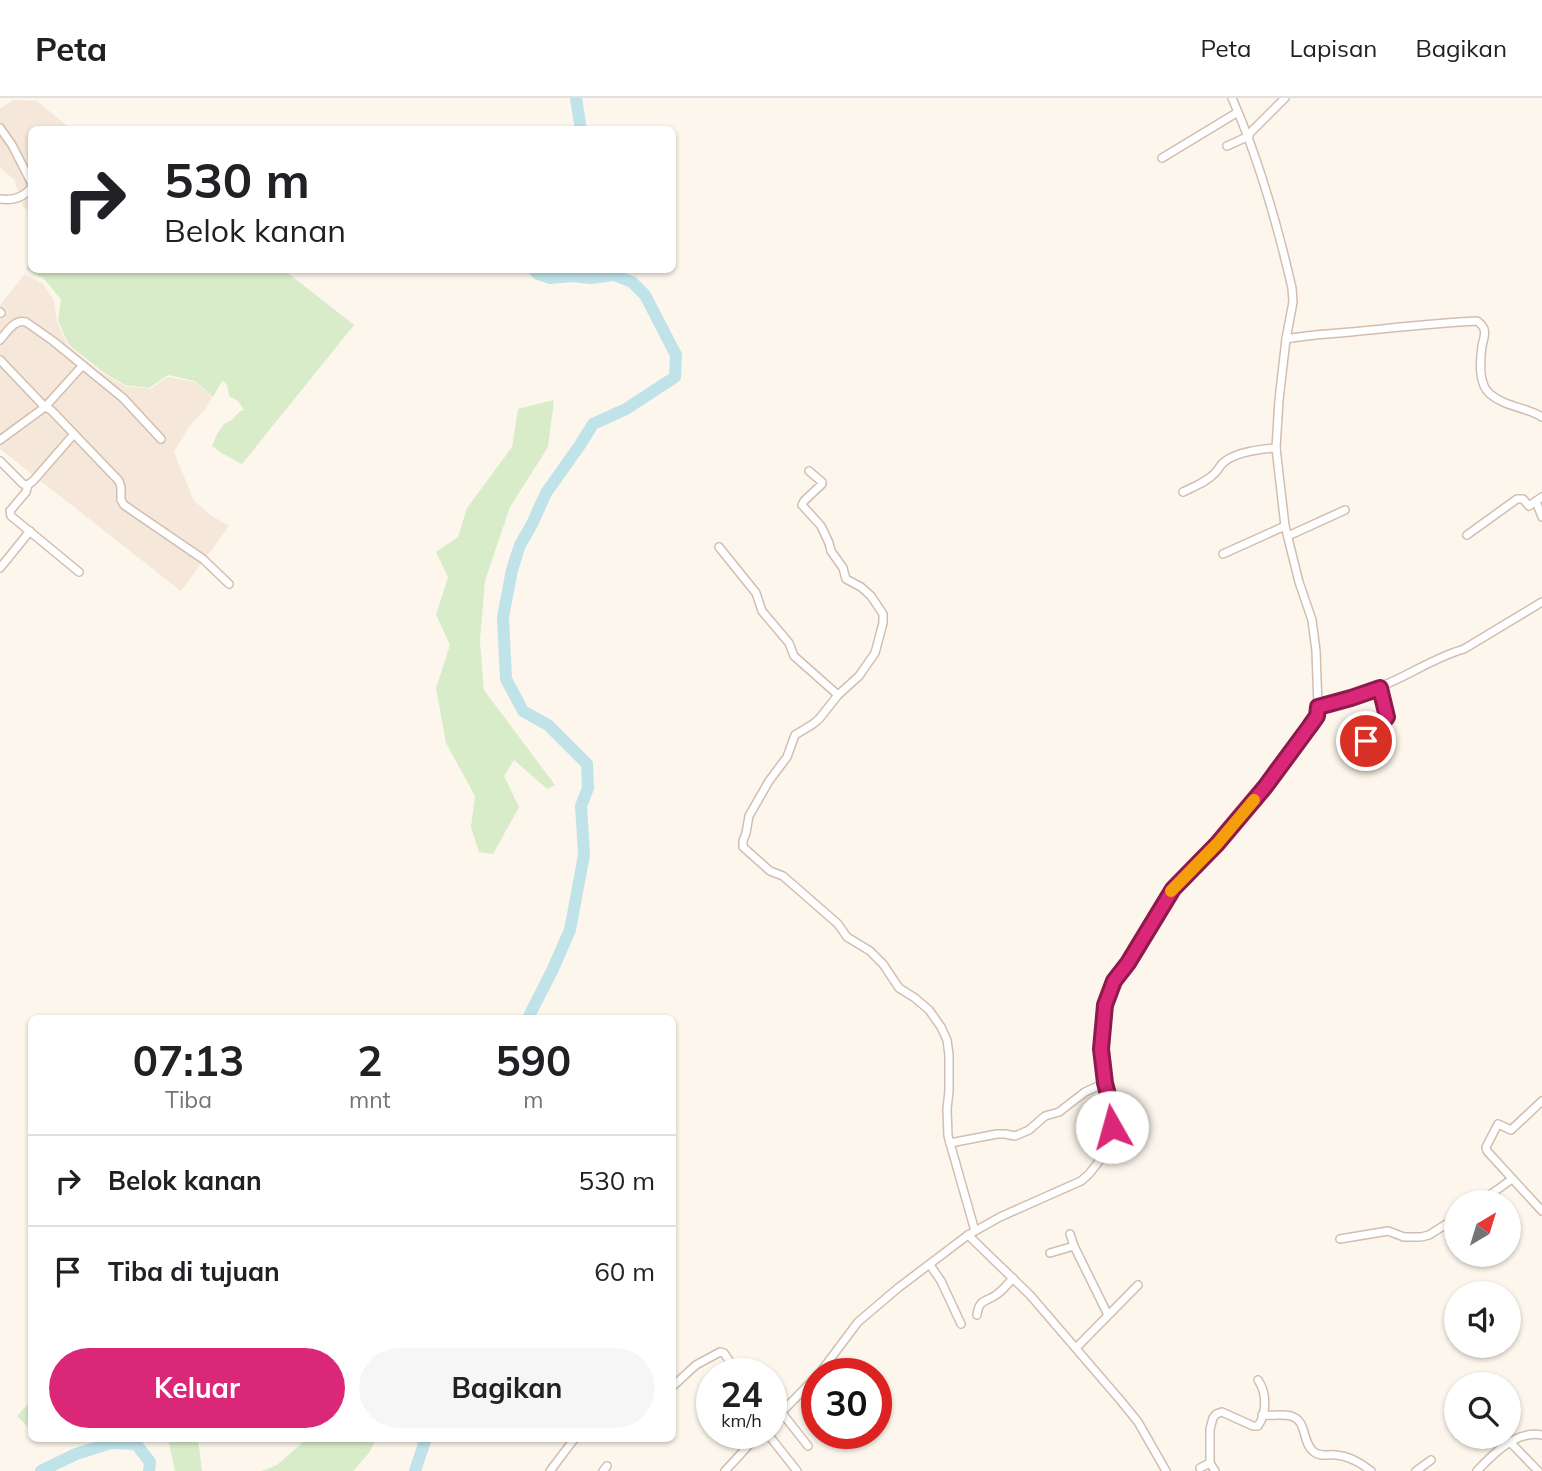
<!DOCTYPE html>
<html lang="id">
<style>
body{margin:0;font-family:Mulish,sans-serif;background:#f6f6f6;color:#202124;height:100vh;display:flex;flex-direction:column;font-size:26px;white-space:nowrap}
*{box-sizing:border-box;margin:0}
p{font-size:23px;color:#757577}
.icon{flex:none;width:38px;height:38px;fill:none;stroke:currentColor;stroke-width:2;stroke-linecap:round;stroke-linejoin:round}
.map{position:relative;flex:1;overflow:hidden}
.drawer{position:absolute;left:28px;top:917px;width:648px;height:427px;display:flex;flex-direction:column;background:#fff;border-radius:10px;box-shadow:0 2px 5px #0004}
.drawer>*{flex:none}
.top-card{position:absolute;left:28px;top:28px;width:648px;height:147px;border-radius:10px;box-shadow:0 2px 5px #0004;background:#fff;color:#202124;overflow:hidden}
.needle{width:46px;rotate:38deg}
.fabs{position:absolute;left:1444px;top:1092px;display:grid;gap:14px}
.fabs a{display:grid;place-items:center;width:77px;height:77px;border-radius:50%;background:#fff;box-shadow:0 2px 5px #0004;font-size:35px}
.speed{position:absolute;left:696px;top:1260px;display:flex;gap:14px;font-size:35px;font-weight:700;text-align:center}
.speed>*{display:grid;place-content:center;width:91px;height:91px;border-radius:50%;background:#fff;box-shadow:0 2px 5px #0004;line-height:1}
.speed small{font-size:18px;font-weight:400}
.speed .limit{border:10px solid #d22;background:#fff;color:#111}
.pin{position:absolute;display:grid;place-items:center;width:60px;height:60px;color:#fff;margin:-30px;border:4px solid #fff;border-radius:50%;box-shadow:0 2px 7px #0007}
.me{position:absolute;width:77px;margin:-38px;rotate:353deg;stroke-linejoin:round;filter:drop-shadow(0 0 5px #0008)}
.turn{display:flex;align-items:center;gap:24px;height:147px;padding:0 21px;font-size:32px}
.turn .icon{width:91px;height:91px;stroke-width:2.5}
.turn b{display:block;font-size:49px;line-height:60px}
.eta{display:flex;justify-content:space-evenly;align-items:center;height:119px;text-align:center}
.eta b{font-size:42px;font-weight:700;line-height:49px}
.button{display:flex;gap:14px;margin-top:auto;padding:14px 21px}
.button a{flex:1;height:80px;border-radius:42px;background:#db2777;color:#fff;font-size:28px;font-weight:700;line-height:80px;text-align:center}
.button a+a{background:#f6f6f6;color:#202124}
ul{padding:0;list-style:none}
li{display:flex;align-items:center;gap:21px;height:91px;padding:0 21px;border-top:2px solid #e0e0e0}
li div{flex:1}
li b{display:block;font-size:26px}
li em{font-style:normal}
header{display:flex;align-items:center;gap:42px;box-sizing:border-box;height:98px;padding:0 35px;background:#fff;border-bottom:2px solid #e0e0e0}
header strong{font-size:33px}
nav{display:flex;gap:38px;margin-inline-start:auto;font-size:24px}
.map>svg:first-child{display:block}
.residential{fill:#f5e8da}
.green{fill:#d8ecc9}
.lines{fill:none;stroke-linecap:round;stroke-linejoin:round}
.river{stroke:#bfe3e8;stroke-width:12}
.street-casing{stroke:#d1beb0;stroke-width:10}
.street{stroke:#fff;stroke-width:7}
.route-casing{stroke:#8e194d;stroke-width:18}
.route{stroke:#db2777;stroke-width:12}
.slow{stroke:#f59e0b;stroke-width:12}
</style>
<header>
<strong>Peta</strong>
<nav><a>Peta</a><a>Lapisan</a><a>Bagikan</a></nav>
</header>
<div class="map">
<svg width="1542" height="1373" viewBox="0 0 1542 1373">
<rect width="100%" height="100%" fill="#fdf6ec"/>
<!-- residential -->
<g class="residential">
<polygon points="13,2 37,3 71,31 32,32 31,114 23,109 14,81 0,70 0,11"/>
<polygon points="25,176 43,186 54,203 57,224 68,248 102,275 125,288 150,291 168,279 195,284 212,299 207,309 188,330 174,354 194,403 212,418 229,428 181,493 0,351 0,207"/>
</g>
<!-- green -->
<g class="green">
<path d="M31 164 32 172H284L354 227 242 366 223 356 212 348 217 336 224 326 232 322 239 314 244 312 238 303 229 298C228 292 229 286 222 283L213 299 195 283 168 277 149 290 125 287 103 274 69 247 58 223 61 201 43 180 26 171Z"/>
<polygon points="554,302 548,349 510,409 485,483 480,543 484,592 555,687 547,691 514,662 504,678 519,709 493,756 479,754 471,729 475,698 446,645 436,590 450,547 436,517 448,479 436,454 458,439 467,410 512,349 518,311"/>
<polygon points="31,1303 31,1332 17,1318"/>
<polygon points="308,1340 376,1340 376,1341 369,1355 353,1373 262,1373 277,1367"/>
<polygon points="168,1341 198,1341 202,1373 175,1373"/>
</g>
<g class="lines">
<!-- river -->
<g class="river">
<polyline points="576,0 581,32"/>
<polyline points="528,920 552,873 570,832 584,757 581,708 588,690 587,666 548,627 523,613 506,581 503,519 512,472 520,447 532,426 546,395 580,347 593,326 626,311 675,279 676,257 645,197 632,184 614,177 590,180 573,178 550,180 538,176 534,172"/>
<polyline points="41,1373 76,1356 111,1345 136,1346 150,1364 149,1373"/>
<polyline points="415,1373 426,1340"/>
</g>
<!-- street casing -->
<g class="street-casing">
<g id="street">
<polyline points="0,30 12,47 32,86"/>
<polyline points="1248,37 1285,0"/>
<polyline points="1227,48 1249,38"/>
<polyline points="1162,60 1238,14"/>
<path d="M0 101C13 103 24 99 32 89"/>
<polyline points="0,214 1,215"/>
<path d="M1286 241C1308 237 1329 236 1351 234 1393 230 1435 225 1477 223 1481 226 1482 226 1484 231 1486 237 1483 242 1482 248 1480 263 1478 286 1490 296 1505 309 1526 309 1542 319"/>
<path d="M0 242C7 234 14 221 26 224L53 243 123 300 161 341"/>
<polyline points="0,262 43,307 52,313 119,383 121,389 121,402 124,407 203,461 229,486"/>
<polyline points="0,342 45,309 83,267"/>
<polyline points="0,363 23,386 28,387 34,382 74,336"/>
<polyline points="809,373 822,384 822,386 804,403 802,407 821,428 829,445 831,453 843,470 846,481 861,489 871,498 883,516 883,525 875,555 859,578 838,597 819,621 813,626 795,637 787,659 769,683 749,718 746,735 743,743 743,749 770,773 783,778 838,826 847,839 870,853 883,866 899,890 915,900 929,912 941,929 947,942 949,957 949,993 947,1011 948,1038 975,1133"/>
<polyline points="28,387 26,394 10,413 11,418 79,474"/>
<path d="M1183 394C1195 388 1207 384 1216 374 1219 371 1220 367 1223 365 1235 354 1261 351 1276 350"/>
<polyline points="1536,403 1542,419"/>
<polyline points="1467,437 1517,401 1523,401 1529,408 1542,399"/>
<polyline points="1288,438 1345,412"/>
<polyline points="719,449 756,495 762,513 789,545 794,558 838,597"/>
<polyline points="1223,456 1285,428"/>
<polyline points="0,470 30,433"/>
<path d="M1318 609C1340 603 1362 597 1382 588 1410 577 1435 559 1464 551L1542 504"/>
<polyline points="1366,643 1387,619 1380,590"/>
<polyline points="1542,1003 1511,1032 1498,1026 1486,1049 1487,1053 1542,1113"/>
<polyline points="950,1045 997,1036 1005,1036 1015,1038 1029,1032 1045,1018 1059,1014 1085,994 1105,985"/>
<polyline points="1480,1104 1512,1081"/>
<polyline points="1070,1136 1074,1148 1108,1217"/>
<polyline points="968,1137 1030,1197 1121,1303 1138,1324 1166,1373"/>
<polyline points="1340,1141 1388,1133 1404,1139 1421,1139 1429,1137 1456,1120"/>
<polyline points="1050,1155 1074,1148"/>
<polyline points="930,1167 941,1183 961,1226"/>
<path d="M977 1217C979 1201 986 1204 996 1197 1002 1193 1008 1186 1013 1180"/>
<polyline points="1076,1250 1138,1187"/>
<path d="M819 1276 858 1224 898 1190 968 1137 1000 1119 1081 1083 1089 1076 1097 1066 1105 1054 1111 1040 1112 1019 1110 1004 1105 985 1101 951 1105 907 1114 883 1128 865 1173 791 1217 745 1265 689 1316 618 1318 609 1316 553 1312 522 1299 484 1285 428 1276 350 1279 302 1286 241 1293 204 1292 190C1277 125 1259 61 1232 0"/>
<polyline points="672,1289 696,1267 720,1254 724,1255 738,1276"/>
<polyline points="782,1315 808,1348"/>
<path d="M1262 1317C1271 1318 1282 1316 1291 1318 1308 1323 1301 1344 1314 1354 1320 1359 1328 1356 1336 1357 1350 1358 1361 1365 1371 1373"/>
<polyline points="772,1324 817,1278"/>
<polyline points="767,1335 797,1373"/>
<polyline points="1510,1344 1538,1373"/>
<polyline points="1200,1370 1210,1365"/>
<polyline points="550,1373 575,1340"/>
<polyline points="603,1373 607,1368"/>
<polyline points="725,1373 760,1335"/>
<path d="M1215 1373 1210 1365V1331L1213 1320 1216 1316 1222 1314 1253 1328H1258C1267 1315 1267 1295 1258 1282"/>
<polyline points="1416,1373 1431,1362"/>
<path d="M1477 1373C1493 1356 1516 1332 1542 1337"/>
</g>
</g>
<!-- street -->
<use href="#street" class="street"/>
</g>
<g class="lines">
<!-- route casing -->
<g class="route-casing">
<polyline id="route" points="1112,1029 1110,1004 1105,985 1101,951 1105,907 1114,883 1128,865 1173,791 1217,746 1265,689 1310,628 1317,618 1318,609 1351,600 1380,590 1387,619 1366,643"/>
</g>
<!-- route -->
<use href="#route" class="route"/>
<!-- slow -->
<polyline class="slow" points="1171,793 1217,746 1254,702"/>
</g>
</svg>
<div class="fabs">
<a><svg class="needle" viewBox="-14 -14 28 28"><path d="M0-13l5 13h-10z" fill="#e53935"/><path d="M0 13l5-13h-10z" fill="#757577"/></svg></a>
<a><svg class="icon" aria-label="sound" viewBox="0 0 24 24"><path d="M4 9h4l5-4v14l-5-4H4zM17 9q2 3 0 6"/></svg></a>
<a><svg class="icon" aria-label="search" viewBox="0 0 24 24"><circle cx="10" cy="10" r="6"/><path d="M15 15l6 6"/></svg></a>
</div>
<div class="speed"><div>24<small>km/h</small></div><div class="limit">30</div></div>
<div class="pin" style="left:1366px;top:643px;background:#d93025"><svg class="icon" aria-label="arrive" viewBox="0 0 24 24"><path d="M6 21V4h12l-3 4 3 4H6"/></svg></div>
<svg class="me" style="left:1112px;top:1029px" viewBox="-20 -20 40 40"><circle r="19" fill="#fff"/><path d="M0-13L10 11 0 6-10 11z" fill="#db2777"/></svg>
<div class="top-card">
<div class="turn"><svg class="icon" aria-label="right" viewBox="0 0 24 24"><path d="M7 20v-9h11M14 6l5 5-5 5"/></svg><div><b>530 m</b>Belok kanan</div></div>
</div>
<section class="drawer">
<div class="eta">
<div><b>07:13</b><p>Tiba</p></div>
<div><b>2</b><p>mnt</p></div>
<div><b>590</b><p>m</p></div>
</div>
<ul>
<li><svg class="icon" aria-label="right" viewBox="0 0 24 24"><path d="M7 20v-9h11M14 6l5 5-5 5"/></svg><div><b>Belok kanan</b></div><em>530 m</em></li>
<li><svg class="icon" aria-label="arrive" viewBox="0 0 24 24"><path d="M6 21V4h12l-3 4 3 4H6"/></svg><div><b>Tiba di tujuan</b></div><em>60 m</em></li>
</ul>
<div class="button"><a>Keluar</a><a>Bagikan</a></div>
</section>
</div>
